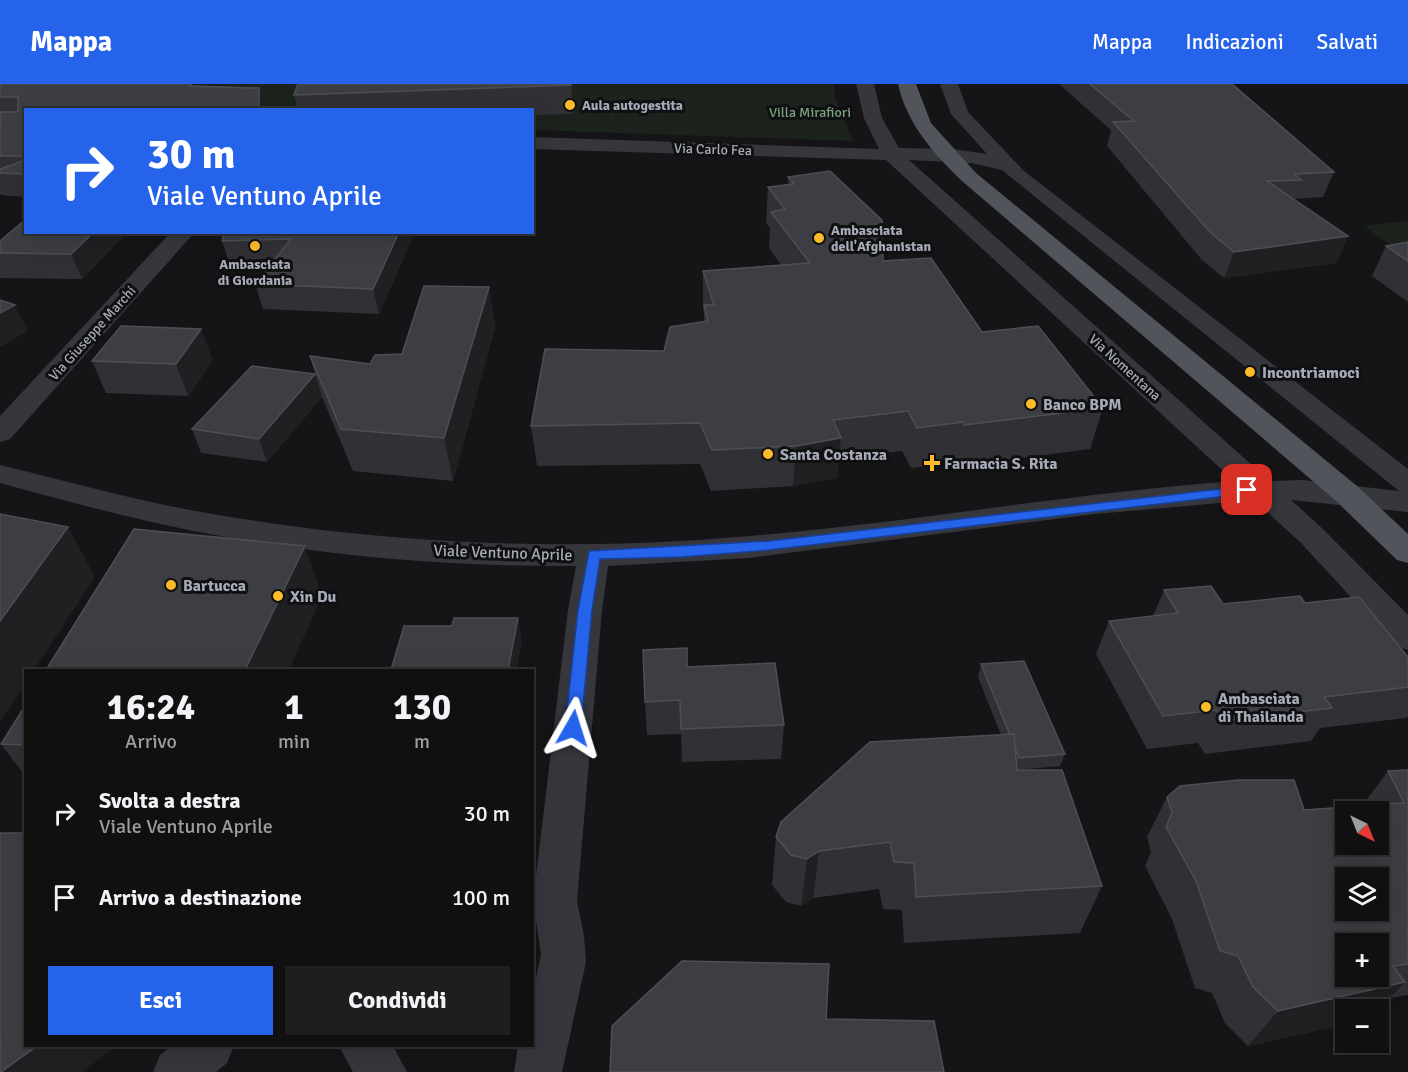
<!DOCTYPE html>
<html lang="it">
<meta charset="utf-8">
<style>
body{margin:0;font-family:Signika,sans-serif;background:#1e1e1f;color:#f1f3f6;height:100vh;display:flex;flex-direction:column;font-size:22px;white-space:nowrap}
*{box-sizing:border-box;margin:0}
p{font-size:20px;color:#9c9d9f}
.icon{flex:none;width:33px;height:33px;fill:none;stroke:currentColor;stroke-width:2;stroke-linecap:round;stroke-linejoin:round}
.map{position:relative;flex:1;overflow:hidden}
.panel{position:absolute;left:24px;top:585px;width:510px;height:378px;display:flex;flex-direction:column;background:#101011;border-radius:0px;box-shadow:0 6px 24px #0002,0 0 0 2px #303031}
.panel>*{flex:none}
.top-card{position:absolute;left:24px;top:24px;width:510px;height:126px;border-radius:0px;box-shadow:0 6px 24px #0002,0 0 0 2px #303031;background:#2563eb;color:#fff;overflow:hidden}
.needle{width:39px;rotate:137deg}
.tools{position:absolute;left:1335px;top:717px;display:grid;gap:12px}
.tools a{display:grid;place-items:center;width:54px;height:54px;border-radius:0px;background:#101011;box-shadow:0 6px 24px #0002,0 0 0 2px #303031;font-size:30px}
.pin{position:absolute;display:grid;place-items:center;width:51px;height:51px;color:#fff;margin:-26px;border-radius:12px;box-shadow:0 3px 9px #0006}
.me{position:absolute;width:66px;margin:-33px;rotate:6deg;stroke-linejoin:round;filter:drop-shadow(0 0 4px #0008)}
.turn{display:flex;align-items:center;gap:21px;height:126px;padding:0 24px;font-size:27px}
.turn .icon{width:78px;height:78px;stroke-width:2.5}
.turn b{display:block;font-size:42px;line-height:51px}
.eta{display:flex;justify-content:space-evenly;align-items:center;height:102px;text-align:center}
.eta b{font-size:36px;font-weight:700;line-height:42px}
.button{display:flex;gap:12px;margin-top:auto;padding:12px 24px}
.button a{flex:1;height:69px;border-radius:0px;background:#2563eb;color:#fff;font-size:24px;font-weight:700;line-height:69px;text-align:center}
.button a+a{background:#1e1e1f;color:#f1f3f6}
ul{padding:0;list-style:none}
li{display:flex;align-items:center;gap:18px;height:84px;padding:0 24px}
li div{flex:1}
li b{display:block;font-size:22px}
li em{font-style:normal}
header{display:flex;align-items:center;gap:36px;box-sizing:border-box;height:84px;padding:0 30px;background:#2563eb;color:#fff}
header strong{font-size:28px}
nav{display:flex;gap:33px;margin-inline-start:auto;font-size:21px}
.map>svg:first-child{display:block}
.green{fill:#1b231c}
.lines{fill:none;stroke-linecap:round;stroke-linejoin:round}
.minor{fill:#36373d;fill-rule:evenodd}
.major{fill:#52545c;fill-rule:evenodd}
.wall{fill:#313135}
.shaded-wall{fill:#202023}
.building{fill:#3d3e43;stroke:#4e4f55;stroke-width:1.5;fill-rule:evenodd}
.route{fill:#2563eb;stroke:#184099;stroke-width:1.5}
.poi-dot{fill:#fcbb29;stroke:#101012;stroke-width:2}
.labels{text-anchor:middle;stroke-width:6;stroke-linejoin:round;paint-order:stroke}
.far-poi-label{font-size:14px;font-weight:bold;fill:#a6abb8;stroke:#101012;text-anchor:start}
.far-park-label{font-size:14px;fill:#7ca480;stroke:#101012}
.far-street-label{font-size:14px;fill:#a6abb8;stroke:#101012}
.poi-label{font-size:16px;font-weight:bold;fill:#a6abb8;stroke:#101012;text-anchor:start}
.street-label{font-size:16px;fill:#a6abb8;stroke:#101012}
</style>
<header>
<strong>Mappa</strong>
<nav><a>Mappa</a><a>Indicazioni</a><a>Salvati</a></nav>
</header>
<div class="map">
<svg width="1408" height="988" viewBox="0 0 1408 988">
<rect width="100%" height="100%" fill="#151517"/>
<!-- green -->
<g class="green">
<polygon points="223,0 834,0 835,13 853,57 533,46 532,26 195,26"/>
<polygon points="1408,137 1408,166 1399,167 1364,142"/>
</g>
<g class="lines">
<!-- minor -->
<g class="minor">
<path d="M856 0H874L882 34 899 64 953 65 987 70 951 30 940 0H958L968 28 1024 87 1408 385V428L1291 416 1323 445 1408 531V566L1396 562 1301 459 1254 416 1095 430 749 474 608 482 602 526 577 817 584 852 586 878 562 988H514L518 962H532V914L541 870 533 817 568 526 576 482C450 483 323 472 199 448 132 435 66 417 0 399V381C67 397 133 416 201 428 359 456 521 466 680 457 866 447 1049 411 1234 397L886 76 532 65V53L879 65 864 34ZM909 76 971 79 1002 86 1399 407 1303 396 1270 397Z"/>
<polygon points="171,148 195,148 10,355 0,358 0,332"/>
<polygon points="172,962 234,962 227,979 216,988 153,988 160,971"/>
<polygon points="339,962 393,962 407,988 353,988"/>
</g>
<!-- major -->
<path class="major" d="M898 0H916L931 39 976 89 1357 402 1408 450V479L1397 476 1335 416 962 97C933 69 907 40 898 0Z"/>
</g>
<!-- wall -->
<g class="wall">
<polygon points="0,0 221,0 218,3 26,26 26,113 1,111 0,109"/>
<polygon points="1059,0 1232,0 1334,88 1323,113 1293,115 1348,152 1336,179 1224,194 1202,176 1107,62 1111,46"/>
<polygon points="571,1 573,30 532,31 532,26 298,26 294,11"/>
<polygon points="788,93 883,177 982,248 1103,324 1090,365 956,382 954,379 911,384 902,367 839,375 837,394 793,402 711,407 700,380 537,382 531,342 664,267 704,238 704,228 703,225 703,187 781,181 769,164 770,144 766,139 768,103 788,101"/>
<polygon points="128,148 82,195 0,194 0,157"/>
<polygon points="224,148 415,148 379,230 263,225 255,200 271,180 230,181 222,157"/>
<polygon points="1408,158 1408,218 1372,192 1386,162"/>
<polygon points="489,203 495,243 453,397 353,387 322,313 267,378 201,369 192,345 315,290 310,272 370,280 402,270"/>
<polygon points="213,276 188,312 106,309 92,277"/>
<polygon points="1164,506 1223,520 1305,519 1408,573 1408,632 1406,634 1320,644 1311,657 1205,670 1198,659 1147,665 1096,570 1109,537 1153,532"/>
<polygon points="981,580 1065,670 1060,682 1017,686 1102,802 1080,849 904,859 902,826 883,825 879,805 813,814 801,822 786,818 772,801 776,753 1001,651 978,593"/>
<polygon points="687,583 784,641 781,675 682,678 681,650 647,651 645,618"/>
<polygon points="26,620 26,693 1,660"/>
<polygon points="1408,686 1408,911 1390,914 1346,926 1346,940 1248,962 1225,939 1212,909 1195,904 1172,835 1145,782 1151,768 1147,753 1167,713 1304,726 1362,722 1388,687"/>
</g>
<!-- shaded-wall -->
<g class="shaded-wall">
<polygon points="192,0 221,0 196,23 190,2"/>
<polygon points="259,4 265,25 259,26"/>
<polygon points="533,80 535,103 532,113"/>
<polygon points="94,148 128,148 82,195 71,170"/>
<polygon points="399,148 415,148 379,230 373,205"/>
<polygon points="1348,152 1336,179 1224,194 1234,168"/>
<polygon points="489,203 495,243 453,397 444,354"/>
<polygon points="15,221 28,247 0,263 0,229"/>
<polygon points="201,245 213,276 188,312 176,280"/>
<polygon points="315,290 322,313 267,378 259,355"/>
<polygon points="841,354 837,394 793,402 796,362"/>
<polygon points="68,443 95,493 34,586 26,586 26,599 0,638 0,537"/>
<polygon points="305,462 322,512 289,586 245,586"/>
<polygon points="518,534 522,556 517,586 508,586"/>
<polygon points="819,767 813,814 801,822 807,775"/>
<polygon points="1405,898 1378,926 1346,926 1346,940 1248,962 1278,927"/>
<polygon points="37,962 116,962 82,988 1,988"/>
</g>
<!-- building -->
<g class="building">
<polygon points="0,0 192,0 190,2 259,4 259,26 26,26 26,72 0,72 0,28 18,28 18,13 0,13"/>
<polygon points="298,0 570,0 571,1 294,11"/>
<polygon points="1090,0 1232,0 1334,88 1294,90 1301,96 1267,97 1348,152 1234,168 1211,149 1113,38 1134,37"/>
<polygon points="26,76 26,90 0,89 0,85"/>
<polygon points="830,87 882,136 883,177 931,174 982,248 1038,242 1103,324 964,341 963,338 917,344 908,327 833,336 841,354 796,362 712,366 700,339 531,342 545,265 664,267 670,243 708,237 704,221 714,221 703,187 810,179 771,128 785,125 768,103 794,100 788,93"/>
<polygon points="26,135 26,148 94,148 71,170 0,169 0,157"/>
<polygon points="224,148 399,148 373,205 255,200 291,155 222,157"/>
<polygon points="1408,158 1408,177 1386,162"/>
<polygon points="424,202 489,203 444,354 341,345 310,272 370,280 375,271 402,270"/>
<polygon points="0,216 15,221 0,229"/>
<polygon points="121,242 201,245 176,280 92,277"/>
<polygon points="252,282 315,290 259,355 192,345"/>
<polygon points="0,430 68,443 0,537"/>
<polygon points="134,445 305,462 245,586 46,586"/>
<polygon points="1211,502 1223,520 1300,512 1305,519 1359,513 1408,573 1408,603 1324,613 1332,624 1222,637 1216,626 1163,632 1109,537 1178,529 1164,506"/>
<polygon points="454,534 518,534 508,586 391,586 404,542 452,542"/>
<polygon points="687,564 687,583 775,579 784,641 681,645 680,616 645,618 643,566"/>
<polygon points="1024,577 1065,670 1019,674 1015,664 1014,650 1010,651 981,580"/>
<polygon points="26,620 26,661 1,660"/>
<polygon points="1014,650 1017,686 1062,686 1102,802 916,813 914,779 894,778 890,758 819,767 807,775 791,771 776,753 781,738 870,658"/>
<path d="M1408 686V880L1393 882 1405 898 1278 927 1253 903 1238 872 1220 867 1196 797 1166 743 1172 729 1167 713 1180 702 1238 696H1294L1304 726 1404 719 1388 687ZM1346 728H1378V760H1346ZM1346 794H1378V826H1346ZM1346 860H1378V892H1346Z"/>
<polygon points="0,749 26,749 26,962 37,962 1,988 0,988"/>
<polygon points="682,877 829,880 826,935 934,937 944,988 610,988 612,942"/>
</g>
<!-- route -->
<polygon class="route" points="1247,402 1252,403 1252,409 769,466 682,473 600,475 592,526 581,644 573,650 565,644 578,526 589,467 769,457"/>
<!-- markers -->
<g class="poi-dot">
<circle cx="570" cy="21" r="6"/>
<circle cx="819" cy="154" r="6"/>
<circle cx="255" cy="162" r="6"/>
<circle cx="1250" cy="288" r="6"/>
<circle cx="1031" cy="320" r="6"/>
<circle cx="768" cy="370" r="6"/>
<path d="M929 370h6v6h6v6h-6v6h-6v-6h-6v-6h6z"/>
<circle cx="171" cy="501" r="6"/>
<circle cx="278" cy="512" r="6"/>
<circle cx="1206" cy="623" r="6"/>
</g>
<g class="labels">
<!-- far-poi labels -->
<g class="far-poi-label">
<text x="582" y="26">Aula autogestita</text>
<text x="831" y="151">Ambasciata<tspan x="831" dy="16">dell'Afghanistan</tspan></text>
<text x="255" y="185" text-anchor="middle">Ambasciata<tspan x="255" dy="16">di Giordania</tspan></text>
</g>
<!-- far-park labels -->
<g class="far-park-label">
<text x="810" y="33">Villa Mirafiori</text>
</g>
<!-- far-street labels -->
<g class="far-street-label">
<text transform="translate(713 65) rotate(2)" y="5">Via Carlo Fea</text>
<text transform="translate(92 249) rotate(-48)" y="5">Via Giuseppe Marchi</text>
<text transform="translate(1125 283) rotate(42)" y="5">Via Nomentana</text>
</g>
<!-- poi labels -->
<g class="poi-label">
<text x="1262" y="294">Incontriamoci</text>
<text x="1043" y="326">Banco BPM</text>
<text x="780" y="376">Santa Costanza</text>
<text x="944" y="385">Farmacia S. Rita</text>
<text x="183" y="507">Bartucca</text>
<text x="290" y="518">Xin Du</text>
<text x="1218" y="620">Ambasciata<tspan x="1218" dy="18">di Thailanda</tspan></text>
</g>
<!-- street labels -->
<g class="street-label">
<text transform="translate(503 468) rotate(2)" y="6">Viale Ventuno Aprile</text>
</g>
</g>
</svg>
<div class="tools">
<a><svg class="needle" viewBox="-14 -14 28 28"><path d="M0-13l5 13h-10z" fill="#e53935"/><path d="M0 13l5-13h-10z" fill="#9c9d9f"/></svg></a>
<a><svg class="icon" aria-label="layers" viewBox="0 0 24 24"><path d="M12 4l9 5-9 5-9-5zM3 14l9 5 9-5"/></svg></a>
<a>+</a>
<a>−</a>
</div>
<div class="pin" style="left:1247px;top:406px;background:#d93025"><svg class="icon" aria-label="arrive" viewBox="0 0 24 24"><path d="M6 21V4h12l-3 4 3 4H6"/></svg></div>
<svg class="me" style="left:573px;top:644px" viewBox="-20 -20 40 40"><path d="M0-17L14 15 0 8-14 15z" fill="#2563eb" stroke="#fff" stroke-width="4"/></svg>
<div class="top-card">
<div class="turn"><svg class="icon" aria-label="right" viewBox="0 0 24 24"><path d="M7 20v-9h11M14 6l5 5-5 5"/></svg><div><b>30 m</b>Viale Ventuno Aprile</div></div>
</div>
<section class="panel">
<div class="eta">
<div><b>16:24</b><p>Arrivo</p></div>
<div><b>1</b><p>min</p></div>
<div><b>130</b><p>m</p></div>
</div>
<ul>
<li><svg class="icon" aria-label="right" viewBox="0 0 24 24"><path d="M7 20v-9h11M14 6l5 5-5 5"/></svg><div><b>Svolta a destra</b><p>Viale Ventuno Aprile</p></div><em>30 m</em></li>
<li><svg class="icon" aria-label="arrive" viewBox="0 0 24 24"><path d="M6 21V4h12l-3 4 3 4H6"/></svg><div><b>Arrivo a destinazione</b></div><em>100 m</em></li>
</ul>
<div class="button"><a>Esci</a><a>Condividi</a></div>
</section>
</div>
